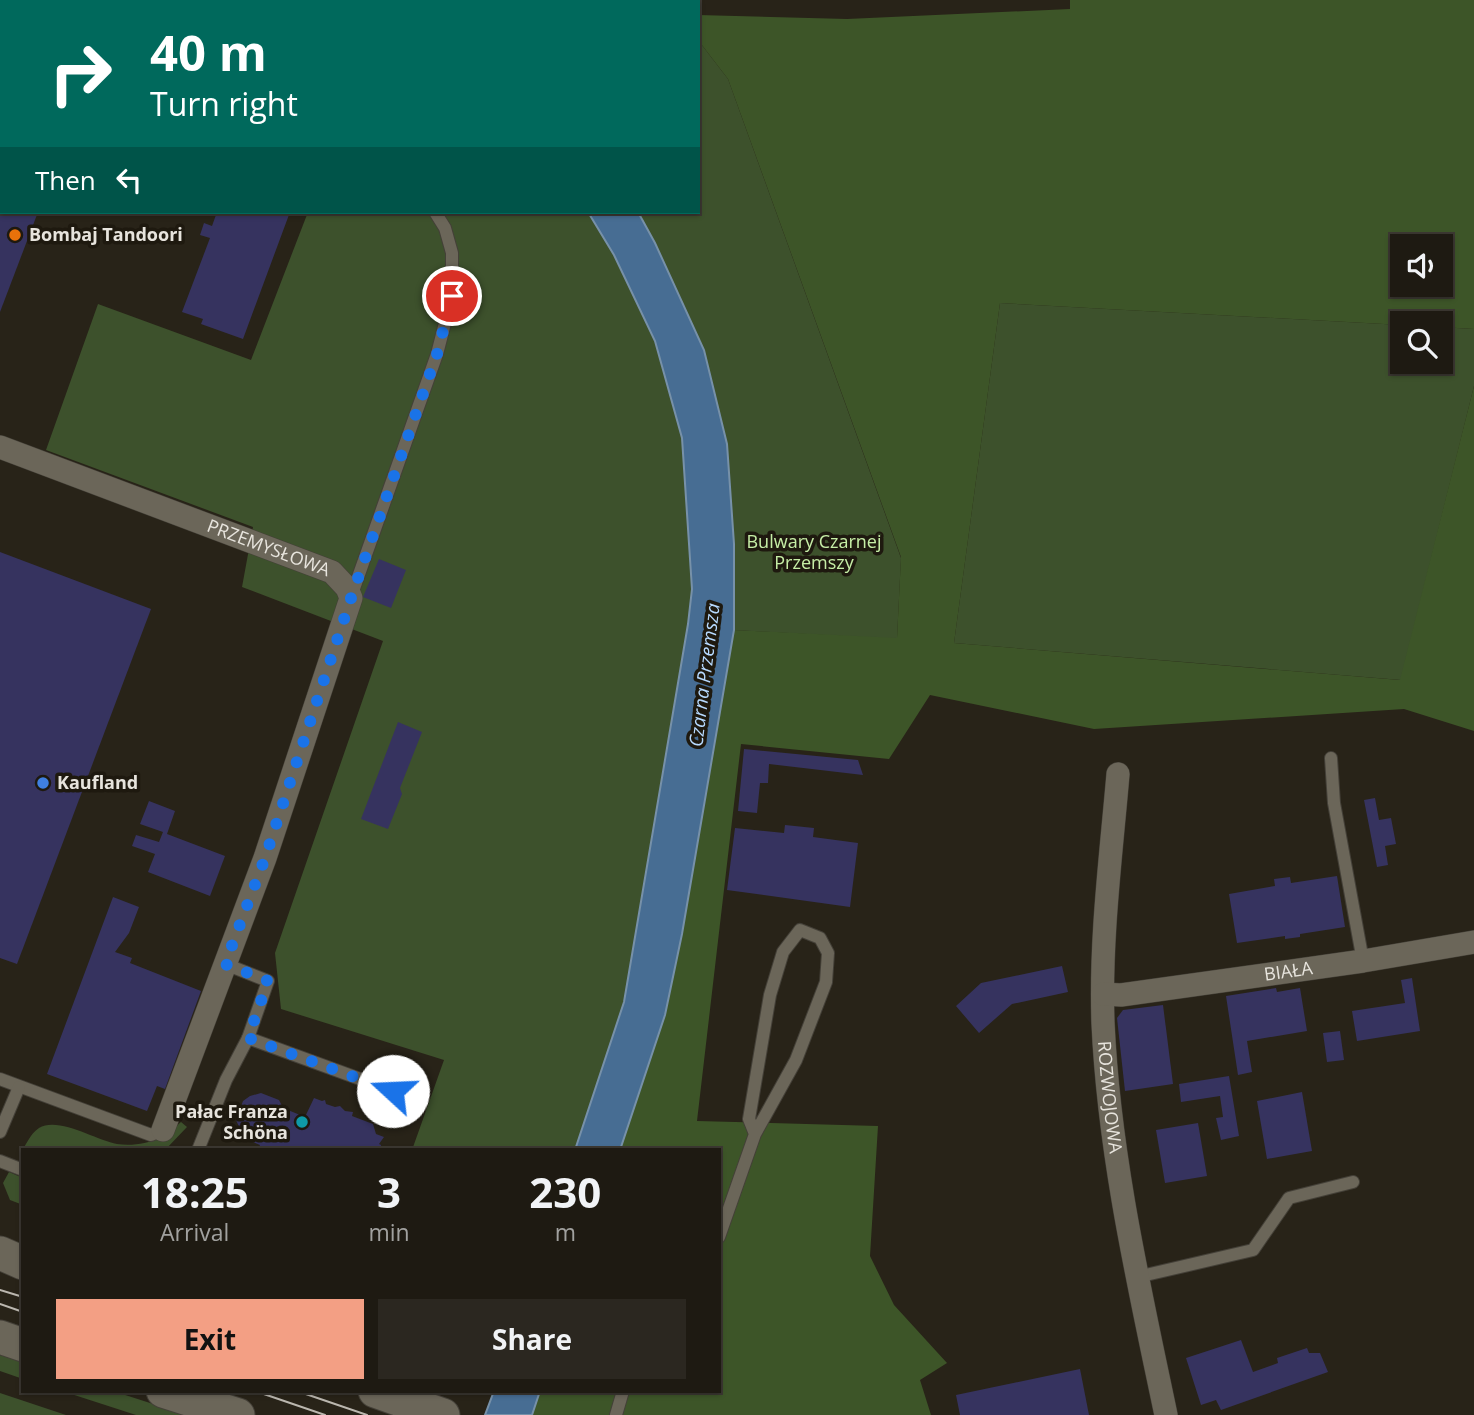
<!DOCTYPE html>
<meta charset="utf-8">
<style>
body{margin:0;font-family:"Open Sans",sans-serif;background:#2b2720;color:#f1f3f6;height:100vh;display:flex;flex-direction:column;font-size:26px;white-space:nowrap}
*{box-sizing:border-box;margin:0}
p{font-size:23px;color:#a1a19f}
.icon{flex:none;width:38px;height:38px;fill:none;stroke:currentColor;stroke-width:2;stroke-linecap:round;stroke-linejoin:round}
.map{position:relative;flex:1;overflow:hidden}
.sheet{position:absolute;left:21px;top:1148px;width:700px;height:245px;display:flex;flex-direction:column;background:#1e1a12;border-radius:0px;box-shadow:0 2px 5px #0004,0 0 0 2px #3c3832}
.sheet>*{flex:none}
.guide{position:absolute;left:0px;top:0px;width:700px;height:214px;box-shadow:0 2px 5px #0004,0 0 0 2px #3c3832;background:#00695c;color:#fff;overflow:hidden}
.tools{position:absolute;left:1390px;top:234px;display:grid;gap:14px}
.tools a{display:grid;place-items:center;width:63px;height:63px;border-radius:0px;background:#1e1a12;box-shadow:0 2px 5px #0004,0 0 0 2px #3c3832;font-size:35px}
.pin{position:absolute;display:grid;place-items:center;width:60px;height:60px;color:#fff;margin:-30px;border:4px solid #fff;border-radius:50%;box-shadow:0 2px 7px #0007}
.me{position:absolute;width:77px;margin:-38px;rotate:290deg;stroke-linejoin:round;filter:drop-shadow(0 0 5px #0008)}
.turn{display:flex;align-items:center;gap:24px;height:147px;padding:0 35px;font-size:32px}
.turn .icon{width:91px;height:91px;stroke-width:2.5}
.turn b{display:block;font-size:49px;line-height:60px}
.then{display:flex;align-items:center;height:66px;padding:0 35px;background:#0003;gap:14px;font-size:26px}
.eta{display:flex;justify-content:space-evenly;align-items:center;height:119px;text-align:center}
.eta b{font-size:42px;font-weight:700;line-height:49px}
.action{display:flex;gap:14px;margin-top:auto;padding:14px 35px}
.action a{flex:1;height:80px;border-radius:0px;background:#f39f84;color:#111;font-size:28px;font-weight:700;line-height:80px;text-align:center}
.action a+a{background:#2b2720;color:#f1f3f6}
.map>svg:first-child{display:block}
.green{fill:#3d512c}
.forest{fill:#3d5528;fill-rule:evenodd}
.water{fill:#476d93;stroke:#7791a9;stroke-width:2}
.building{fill:#36335f}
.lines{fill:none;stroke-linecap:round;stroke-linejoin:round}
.service-casing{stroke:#444038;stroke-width:14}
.minor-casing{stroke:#444038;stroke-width:24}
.secondary-casing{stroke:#444038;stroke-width:35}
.service{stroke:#6b6659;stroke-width:12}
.minor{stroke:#6b6659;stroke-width:23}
.secondary{stroke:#6b6659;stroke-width:33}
.tram{stroke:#bbb7af;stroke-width:2}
.route{stroke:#1a73e8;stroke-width:12;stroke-dasharray:0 21.6}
.food-dot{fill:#e8710a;stroke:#1e190f;stroke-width:2.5}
.shop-dot{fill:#3f7fe0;stroke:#1e190f;stroke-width:2.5}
.culture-dot{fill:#0f9aa8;stroke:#1e190f;stroke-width:2.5}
.labels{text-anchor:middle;stroke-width:7;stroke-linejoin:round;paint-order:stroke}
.poi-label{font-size:18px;font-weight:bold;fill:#e7e4dd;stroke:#1e190f;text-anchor:start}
.park-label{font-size:18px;fill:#c6eea6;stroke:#1e190f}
.street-label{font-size:18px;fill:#e7e4dd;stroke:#1e190f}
.water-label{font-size:19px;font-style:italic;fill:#b7daff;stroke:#1e190f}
</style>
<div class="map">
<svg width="1474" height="1415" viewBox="0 0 1474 1415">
<rect width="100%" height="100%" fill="#282318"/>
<!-- green -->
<g class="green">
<polygon points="420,0 676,0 677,2 420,2"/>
<polygon points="698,40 728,79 901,558 897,639 734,630 734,544 655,243 638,212 698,212"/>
<polygon points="308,212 588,212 614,255 655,341 682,439 692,589 688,624 624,1002 575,1150 412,1150 444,1060 281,1009 275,953 383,641 242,587 253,527 46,450 98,304 251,360"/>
<polygon points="1000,303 1402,325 1402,362 1440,362 1440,327 1474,329 1474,386 1401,680 954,643"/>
<path d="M181 1122 187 1127 165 1150H23V1160L20 1154C26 1145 30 1134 39 1128 58 1116 96 1140 117 1144 131 1146 147 1144 160 1138 168 1135 175 1127 181 1122Z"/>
<polygon points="9,1172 23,1178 23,1205 10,1200 3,1183"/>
<polygon points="0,1355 23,1362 23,1379 0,1371"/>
<polygon points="62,1391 113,1391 187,1415 136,1415"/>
<polygon points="0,1393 66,1415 0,1415"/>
</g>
<!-- forest -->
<path class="forest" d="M1070 0H1474V329L1440 327V324L1402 325 1000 303 954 643 1400 680 1474 386V731L1404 709 1094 729 930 695 889 759 741 744 697 1121 878 1126 870 1256 894 1305 947 1363 920 1380 931 1415H532L540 1391H719V1150H620L665 1015 734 630 897 638 901 557 728 79 698 40V15L847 19 1070 9ZM1402 247H1440V285H1402Z"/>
<!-- water -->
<g class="water">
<polygon points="588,212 638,212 655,243 704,350 727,444 734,544 734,630 682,934 665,1015 620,1150 575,1150 624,1002 688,624 692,589 682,438 655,341 614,255"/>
<polygon points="494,1391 540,1391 532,1415 485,1415"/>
</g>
<!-- building -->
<g class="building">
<polygon points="0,212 38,212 0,312"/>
<polygon points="217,212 290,212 243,339 201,324 203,319 182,312 210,238 200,235 204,223 212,226"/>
<polygon points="0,552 151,609 17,964 0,958"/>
<polygon points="379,559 406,570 391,608 363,597"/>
<polygon points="398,722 422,732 400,788 402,794 388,829 361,819"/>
<polygon points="744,749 858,760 863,775 769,764 768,783 760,783 757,813 738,811"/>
<polygon points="1375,798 1379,820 1391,818 1396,844 1385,846 1388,865 1377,867 1364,800"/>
<polygon points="149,801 175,811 167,834 225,856 210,896 148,872 155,854 132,846 136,835 159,842 163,832 140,824"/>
<polygon points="785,825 814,828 813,837 858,843 850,907 727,890 735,828 784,833"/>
<polygon points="1337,876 1345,927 1300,934 1300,937 1285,939 1285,936 1237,943 1229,894 1275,886 1274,879 1290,877 1291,883"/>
<polygon points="113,897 139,907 129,933 115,952 132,958 130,963 201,991 165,1089 157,1086 147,1111 47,1074"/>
<polygon points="1062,966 1068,992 1012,1004 979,1033 956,1006 981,983"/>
<polygon points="1412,978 1420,1031 1357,1041 1352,1011 1405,1003 1401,980"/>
<polygon points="1276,988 1277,992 1300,988 1307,1031 1247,1041 1252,1072 1238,1075 1226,996"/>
<polygon points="1163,1005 1173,1084 1125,1091 1117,1018 1123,1010"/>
<polygon points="1340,1031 1344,1060 1327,1062 1323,1033"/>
<polygon points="1229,1076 1239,1136 1221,1140 1216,1118 1223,1117 1220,1096 1181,1102 1179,1084"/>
<polygon points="1302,1092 1312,1151 1267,1159 1257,1101"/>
<polygon points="261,1093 279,1100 283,1108 305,1117 314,1098 322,1101 325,1100 326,1104 335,1107 340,1106 345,1111 353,1112 352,1116 373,1124 376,1134 384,1137 379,1144 381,1145 380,1150 258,1150 260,1145 244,1138 236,1120 243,1101 250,1096"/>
<polygon points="1198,1123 1207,1176 1165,1183 1156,1130"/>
<polygon points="1241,1340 1253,1372 1278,1363 1277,1358 1307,1348 1309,1353 1320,1353 1328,1372 1221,1410 1216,1400 1201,1405 1186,1358"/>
<polygon points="1080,1369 1089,1415 960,1415 956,1395"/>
</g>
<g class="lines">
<!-- service casing -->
<g class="service-casing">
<g id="service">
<polyline points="31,0 36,2"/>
<polyline points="351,597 437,354 452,296 452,253 445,228 435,212"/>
<polyline points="1331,758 1334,803 1363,961"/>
<polyline points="225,964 268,981 248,1038 393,1091"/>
<polyline points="0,1079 151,1135 163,1130"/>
<polyline points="0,1132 19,1087"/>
<polyline points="198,1150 226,1080 248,1038"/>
<polyline points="0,1161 23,1170"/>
<polyline points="719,1237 755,1134 796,1060 826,982 828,953 820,938 800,930 783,952 770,995 749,1119 755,1134"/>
<polyline points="1137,1277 1253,1250 1289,1198 1353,1182"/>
<polyline points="616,1415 623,1391"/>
</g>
</g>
<!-- minor casing -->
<g class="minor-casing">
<g id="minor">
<path id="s1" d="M0 447 332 572 347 588 351 598 265 858 163 1130"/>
<path id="s2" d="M1118 774C1111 856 1100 940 1103 1023 1109 1155 1139 1286 1166 1415"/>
<path id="s3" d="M1103 994 1121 995 1363 961 1474 942"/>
</g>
</g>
<!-- secondary casing -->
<g class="secondary-casing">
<g id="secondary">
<polyline points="0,1253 23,1263"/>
<polyline points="0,1337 23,1345"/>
<polyline points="163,1391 238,1415"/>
<polyline points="375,1391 443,1415"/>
</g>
</g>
<!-- service -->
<use href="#service" class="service"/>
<!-- minor -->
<use href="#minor" class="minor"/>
<!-- secondary -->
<use href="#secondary" class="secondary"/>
<!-- tram -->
<g class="tram">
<polyline points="0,1290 23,1297"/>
<polyline points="0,1304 23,1312"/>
<polyline points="255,1391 325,1415"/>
<polyline points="297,1391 367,1415"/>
</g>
</g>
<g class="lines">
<!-- route -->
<polyline class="route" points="393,1091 248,1038 268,981 225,964 265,858 351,598 437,354 452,296"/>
</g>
<!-- markers -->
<circle class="food-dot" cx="15" cy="235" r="7"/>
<circle class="shop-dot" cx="43" cy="783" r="7"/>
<circle class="culture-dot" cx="302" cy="1122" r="7"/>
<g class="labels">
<!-- poi labels -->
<g class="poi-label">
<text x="29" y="241">Bombaj Tandoori</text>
<text x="57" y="789">Kaufland</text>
<text x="288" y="1118" text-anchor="end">Pałac Franza<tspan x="288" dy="21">Schöna</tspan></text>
</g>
<!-- park labels -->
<g class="park-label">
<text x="814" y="548">Bulwary Czarnej<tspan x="814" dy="21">Przemszy</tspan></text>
</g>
<!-- street labels -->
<g class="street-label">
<text dy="6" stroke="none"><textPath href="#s1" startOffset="287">PRZEMYSŁOWA</textPath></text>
<text dy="6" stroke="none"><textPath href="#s3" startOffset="187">BIAŁA</textPath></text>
<text dy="6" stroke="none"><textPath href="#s2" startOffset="324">ROZWOJOWA</textPath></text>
</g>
<!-- water labels -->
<g class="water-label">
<text transform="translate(704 675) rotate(-83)" y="7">Czarna Przemsza</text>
</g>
</g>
</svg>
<div class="tools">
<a><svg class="icon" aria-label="sound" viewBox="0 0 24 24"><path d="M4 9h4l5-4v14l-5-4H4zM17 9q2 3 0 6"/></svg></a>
<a><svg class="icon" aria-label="search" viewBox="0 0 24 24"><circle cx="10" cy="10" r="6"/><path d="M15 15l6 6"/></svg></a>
</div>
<div class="pin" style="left:452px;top:296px;background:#d93025"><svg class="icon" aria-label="arrive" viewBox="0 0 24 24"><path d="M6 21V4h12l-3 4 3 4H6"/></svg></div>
<svg class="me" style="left:393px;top:1091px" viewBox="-20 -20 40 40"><circle r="19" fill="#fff"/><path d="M0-13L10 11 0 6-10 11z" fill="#1a73e8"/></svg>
<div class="guide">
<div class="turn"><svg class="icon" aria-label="right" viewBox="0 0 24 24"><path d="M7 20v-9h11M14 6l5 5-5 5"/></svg><div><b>40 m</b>Turn right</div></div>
<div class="then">Then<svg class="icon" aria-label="left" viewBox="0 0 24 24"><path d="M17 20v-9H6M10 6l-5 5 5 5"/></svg></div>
</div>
<section class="sheet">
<div class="eta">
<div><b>18:25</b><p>Arrival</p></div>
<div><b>3</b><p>min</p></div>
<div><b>230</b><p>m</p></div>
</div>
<div class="action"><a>Exit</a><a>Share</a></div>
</section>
</div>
